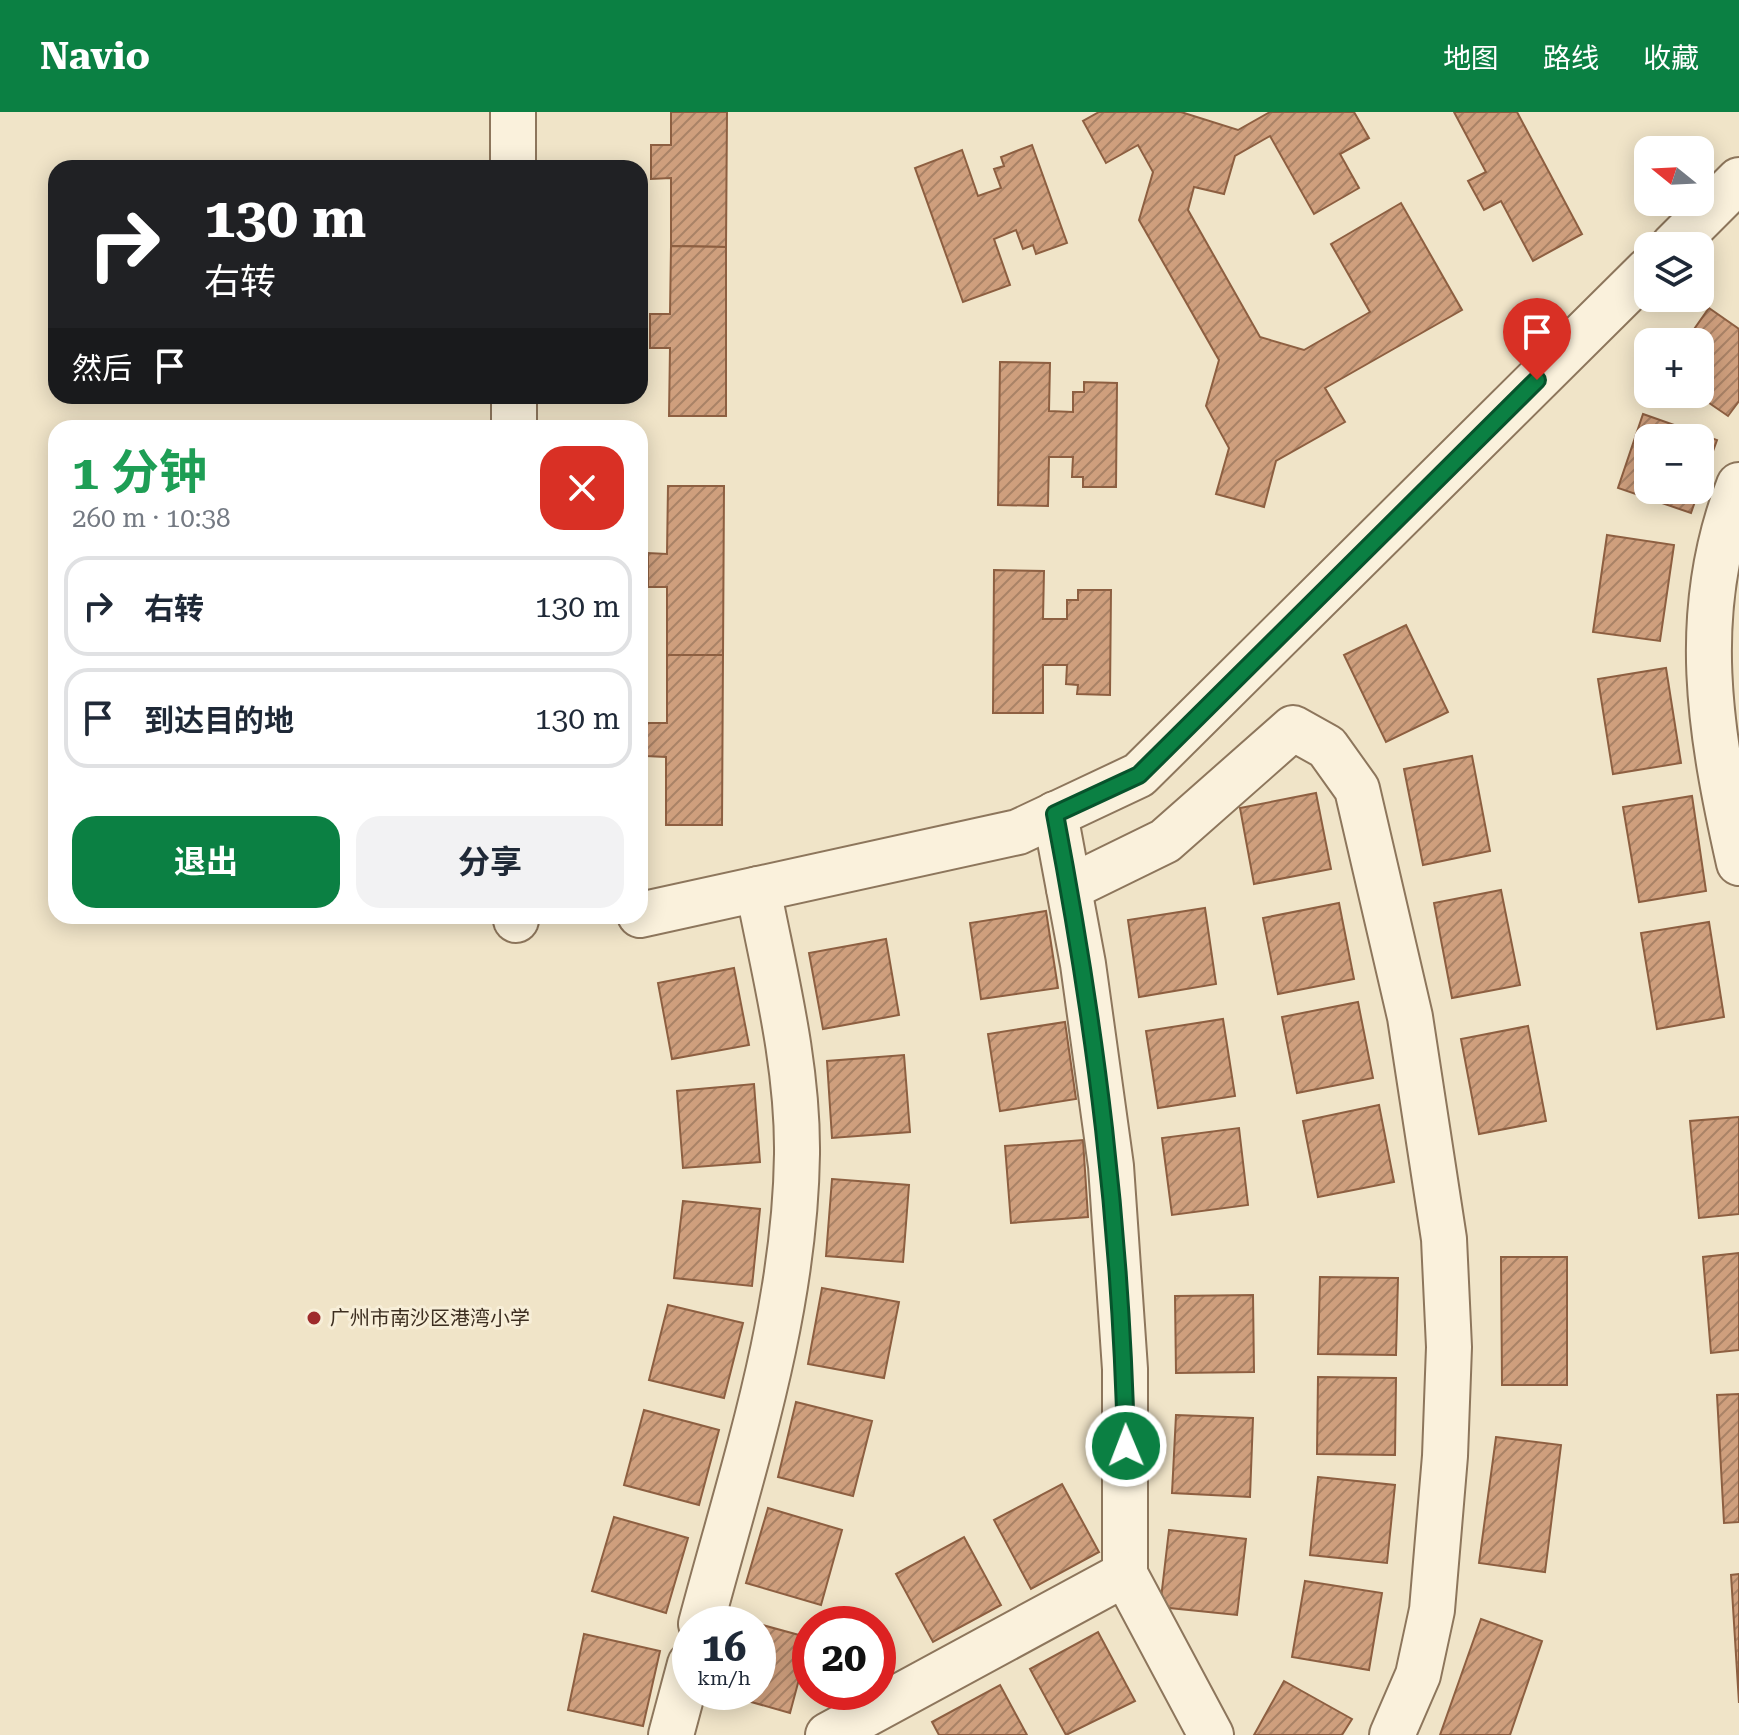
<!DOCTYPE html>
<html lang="zh">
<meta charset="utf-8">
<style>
body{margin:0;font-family:"Roboto Serif","Noto Sans SC",serif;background:#f2f2f3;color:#1f2937;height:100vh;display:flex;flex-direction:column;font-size:30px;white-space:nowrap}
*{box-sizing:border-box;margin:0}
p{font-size:26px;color:#747a83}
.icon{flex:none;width:44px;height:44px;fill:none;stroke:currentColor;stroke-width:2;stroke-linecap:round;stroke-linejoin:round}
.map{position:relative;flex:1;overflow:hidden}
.drawer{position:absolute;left:48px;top:308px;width:600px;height:504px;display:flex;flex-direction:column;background:#fff;border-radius:24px;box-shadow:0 4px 20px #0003}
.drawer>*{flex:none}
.banner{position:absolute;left:48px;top:48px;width:600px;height:244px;border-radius:24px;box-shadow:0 4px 20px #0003;background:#202124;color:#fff;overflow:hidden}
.needle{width:52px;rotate:288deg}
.buttons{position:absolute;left:1634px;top:24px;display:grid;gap:16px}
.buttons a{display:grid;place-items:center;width:80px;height:80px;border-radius:16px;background:#fff;box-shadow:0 4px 20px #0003;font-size:40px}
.speed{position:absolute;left:672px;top:1494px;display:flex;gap:16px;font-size:40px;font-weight:700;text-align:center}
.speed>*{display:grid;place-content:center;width:104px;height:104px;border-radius:50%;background:#fff;box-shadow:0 4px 20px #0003;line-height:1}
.speed small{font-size:20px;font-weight:400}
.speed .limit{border:12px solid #d22;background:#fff;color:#111}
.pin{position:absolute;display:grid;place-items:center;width:68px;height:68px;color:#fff;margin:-82px -34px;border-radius:50% 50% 50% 0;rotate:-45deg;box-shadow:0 0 8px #0007}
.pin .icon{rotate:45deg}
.me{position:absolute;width:88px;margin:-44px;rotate:359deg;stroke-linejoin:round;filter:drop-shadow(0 0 6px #0008)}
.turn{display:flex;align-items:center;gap:28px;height:168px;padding:0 24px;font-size:36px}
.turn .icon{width:104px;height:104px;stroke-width:2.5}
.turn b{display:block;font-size:56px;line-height:68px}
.then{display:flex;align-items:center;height:76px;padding:0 24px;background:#0003;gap:16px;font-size:30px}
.round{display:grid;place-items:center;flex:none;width:84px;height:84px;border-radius:24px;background:#f2f2f3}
.headline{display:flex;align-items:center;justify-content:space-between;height:136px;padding:0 24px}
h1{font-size:48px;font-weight:700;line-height:60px;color:#1e9e55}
.action{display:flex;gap:16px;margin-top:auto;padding:16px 24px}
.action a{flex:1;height:92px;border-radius:24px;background:#0b8043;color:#fff;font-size:32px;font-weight:700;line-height:92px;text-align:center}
.action a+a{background:#f2f2f3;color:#1f2937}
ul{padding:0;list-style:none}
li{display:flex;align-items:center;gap:24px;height:100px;margin:0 16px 12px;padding:0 8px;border:4px solid #e0e1e3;border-radius:24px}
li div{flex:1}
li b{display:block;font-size:30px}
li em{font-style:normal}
header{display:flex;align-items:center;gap:48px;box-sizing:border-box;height:112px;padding:0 40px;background:#0b8043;color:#fff}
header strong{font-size:38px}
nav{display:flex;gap:44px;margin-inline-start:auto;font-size:28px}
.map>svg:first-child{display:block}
.building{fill:url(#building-hatch);stroke:#8d5f41;stroke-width:2}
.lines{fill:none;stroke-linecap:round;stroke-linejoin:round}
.minor-casing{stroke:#8d765c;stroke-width:48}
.minor{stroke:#faf1dc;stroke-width:44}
.route-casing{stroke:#07532c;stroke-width:20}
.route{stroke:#0b8043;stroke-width:14}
.poi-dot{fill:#9e2a2b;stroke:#f7eed8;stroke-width:3}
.labels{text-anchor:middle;stroke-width:6;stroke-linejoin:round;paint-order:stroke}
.poi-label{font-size:20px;fill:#3d2e20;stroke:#f7eed8;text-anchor:start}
</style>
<header>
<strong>Navio</strong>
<nav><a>地图</a><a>路线</a><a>收藏</a></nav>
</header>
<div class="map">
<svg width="1739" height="1623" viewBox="0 0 1739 1623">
<defs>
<pattern id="building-hatch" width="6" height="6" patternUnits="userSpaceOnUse" patternTransform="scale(2)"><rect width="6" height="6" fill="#cf9f7d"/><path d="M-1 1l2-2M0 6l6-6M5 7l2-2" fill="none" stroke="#a98266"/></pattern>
</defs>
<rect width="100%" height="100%" fill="#f0e4c8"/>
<!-- building -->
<g class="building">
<polygon points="671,0 727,0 726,135 671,134 671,66 651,67 651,33 671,33"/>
<polygon points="1099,0 1181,0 1238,18 1270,0 1354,0 1369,26 1340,42 1359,76 1314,102 1270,24 1235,44 1224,82 1194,75 1188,98 1260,225 1304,238 1370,200 1331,132 1401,91 1462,198 1325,276 1345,310 1276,349 1264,395 1216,382 1229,336 1206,294 1219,248 1139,108 1153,60 1138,33 1106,51 1083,9"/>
<polygon points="1454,0 1517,0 1582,122 1533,149 1501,89 1484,98 1468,69 1486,60"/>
<polygon points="1032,33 1067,131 1036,142 1033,133 1023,137 1016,118 994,127 1010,173 963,190 915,56 962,38 978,84 1001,76 994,57 1004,54 1001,45"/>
<polygon points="671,134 726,135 726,304 669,304 670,236 650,236 650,202 670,202"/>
<polygon points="1709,196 1739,217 1739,289 1728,304 1696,282 1700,282 1700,230 1685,230"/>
<polygon points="1000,250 1050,251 1049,299 1073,300 1073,280 1084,280 1084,270 1117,271 1116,375 1083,375 1083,365 1072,365 1073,345 1049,345 1048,394 998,393"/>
<polygon points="1643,302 1717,328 1700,375 1700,326 1648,326 1648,378 1699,378 1691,401 1618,376"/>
<polygon points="668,374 724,374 723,543 667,543 667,475 648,475 648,441 667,442"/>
<polygon points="1607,423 1674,433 1660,529 1593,520"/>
<polygon points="994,458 1044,459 1043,507 1067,507 1067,488 1078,488 1078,478 1111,478 1110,583 1077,582 1078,573 1066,572 1067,553 1043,553 1043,601 993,601"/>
<polygon points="1406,513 1448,600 1386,630 1344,543"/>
<polygon points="667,543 723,543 722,713 666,713 666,645 646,644 646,611 667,611"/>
<polygon points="1666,556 1681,651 1613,662 1598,567"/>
<polygon points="1472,644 1490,739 1423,753 1404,657"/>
<polygon points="1316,681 1331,757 1254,772 1240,696"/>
<polygon points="1692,684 1706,779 1639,790 1623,695"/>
<polygon points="1501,778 1520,873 1452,886 1434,791"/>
<polygon points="1339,791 1354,867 1278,882 1263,806"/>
<polygon points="1205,796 1216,872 1139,885 1128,808"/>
<polygon points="1046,799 1058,876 981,887 970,811"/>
<polygon points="1709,810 1724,905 1657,917 1641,821"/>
<polygon points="886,827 899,903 823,917 809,841"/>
<polygon points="734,856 749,933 672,947 658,871"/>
<polygon points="1358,890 1373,966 1297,981 1282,905"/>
<polygon points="1223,907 1235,984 1158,996 1146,919"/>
<polygon points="1065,910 1076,987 1000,999 988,922"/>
<polygon points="1528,914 1546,1009 1479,1022 1461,927"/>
<polygon points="904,943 910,1020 832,1026 827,949"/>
<polygon points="754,972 760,1050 683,1056 677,979"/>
<polygon points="1379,993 1394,1070 1318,1085 1303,1009"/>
<polygon points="1739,1005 1739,1102 1699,1106 1690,1009"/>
<polygon points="1239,1016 1248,1093 1172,1103 1162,1026"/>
<polygon points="1083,1028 1088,1105 1011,1111 1005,1034"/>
<polygon points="832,1067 909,1073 903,1150 826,1144"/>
<polygon points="683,1089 760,1097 752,1174 674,1166"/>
<polygon points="1739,1141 1739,1238 1711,1241 1703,1145"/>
<polygon points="1501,1145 1567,1145 1567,1273 1502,1273"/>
<polygon points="1320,1165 1398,1166 1396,1243 1318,1242"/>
<polygon points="822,1176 899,1190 884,1266 808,1252"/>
<polygon points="1253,1183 1254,1260 1176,1261 1175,1184"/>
<polygon points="668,1193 743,1211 724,1286 649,1268"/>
<polygon points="1318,1265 1396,1266 1395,1343 1317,1342"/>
<polygon points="1739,1282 1739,1410 1724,1411 1717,1283"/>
<polygon points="796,1290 872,1309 853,1384 778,1365"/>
<polygon points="644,1298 719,1318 699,1393 624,1373"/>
<polygon points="1176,1303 1253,1306 1250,1385 1172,1381"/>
<polygon points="1496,1325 1561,1333 1545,1460 1479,1451"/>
<polygon points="1318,1365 1395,1373 1387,1451 1310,1443"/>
<polygon points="1062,1372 1099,1440 1031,1477 994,1408"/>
<polygon points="768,1396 842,1418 821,1493 746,1471"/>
<polygon points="614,1405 688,1426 666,1501 592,1479"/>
<polygon points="1169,1418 1246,1427 1237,1503 1160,1495"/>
<polygon points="964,1425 1001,1493 933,1530 896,1462"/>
<polygon points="1739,1462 1739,1591 1731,1463"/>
<polygon points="1305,1469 1382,1481 1369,1558 1292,1545"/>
<polygon points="737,1506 810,1526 790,1601 716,1580 758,1580 758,1512 735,1512"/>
<polygon points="1481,1507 1542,1529 1510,1623 1440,1623"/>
<polygon points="1098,1520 1135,1589 1066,1623 1030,1557"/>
<polygon points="584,1522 660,1539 643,1614 568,1598"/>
<polygon points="1284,1569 1352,1607 1342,1623 1254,1623"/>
<polygon points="1000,1573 1027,1623 939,1623 932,1610"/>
</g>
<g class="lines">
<!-- minor casing -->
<g class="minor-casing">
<g id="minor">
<polyline points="513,0 513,56"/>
<polyline points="1673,134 1739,68"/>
<polyline points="514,284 514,316"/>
<path d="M1739 373C1689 501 1710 622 1739 751"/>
<polyline points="1055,702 1083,852 1111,1054 1125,1257 1125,1462 1211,1623"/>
<polyline points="1069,776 1165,729 1293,616 1327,635 1357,677 1410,905 1444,1127 1449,1235 1445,1344 1432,1498 1418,1563 1392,1623"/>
<polyline points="640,803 1018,720 1139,663 1648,158"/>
<polyline points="516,804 516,808"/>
<path d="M701 1512C742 1358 795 1203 797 1042 798 953 775 864 758 777"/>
<polyline points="671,1623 690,1552"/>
<polyline points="828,1623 1125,1462"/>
</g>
</g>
<!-- minor -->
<use href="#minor" class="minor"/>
</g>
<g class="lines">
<!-- route casing -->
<g class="route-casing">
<path id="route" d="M1126 1334C1121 1115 1096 917 1055 702L1139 663 1537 268"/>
</g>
<!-- route -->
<use href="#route" class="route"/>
</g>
<!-- markers -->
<circle class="poi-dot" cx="314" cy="1206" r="8"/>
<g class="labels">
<!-- poi labels -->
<g class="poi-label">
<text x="330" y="1213">广州市南沙区港湾小学</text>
</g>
</g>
</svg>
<div class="buttons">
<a><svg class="needle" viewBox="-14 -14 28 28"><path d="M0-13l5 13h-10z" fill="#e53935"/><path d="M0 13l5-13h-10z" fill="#747a83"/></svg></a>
<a><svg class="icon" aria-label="layers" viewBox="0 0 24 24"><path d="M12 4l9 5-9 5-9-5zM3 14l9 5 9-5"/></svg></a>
<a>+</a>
<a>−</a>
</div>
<div class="speed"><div>16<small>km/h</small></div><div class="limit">20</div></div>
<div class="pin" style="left:1537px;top:268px;background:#d93025"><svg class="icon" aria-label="arrive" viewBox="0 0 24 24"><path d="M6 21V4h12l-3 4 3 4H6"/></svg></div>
<svg class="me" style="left:1126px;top:1334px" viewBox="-20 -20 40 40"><circle r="17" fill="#0b8043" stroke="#fff" stroke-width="3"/><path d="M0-11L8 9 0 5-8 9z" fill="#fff"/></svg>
<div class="banner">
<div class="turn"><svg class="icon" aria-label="right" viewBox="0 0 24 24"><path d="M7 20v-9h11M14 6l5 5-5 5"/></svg><div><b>130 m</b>右转</div></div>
<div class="then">然后<svg class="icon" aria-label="arrive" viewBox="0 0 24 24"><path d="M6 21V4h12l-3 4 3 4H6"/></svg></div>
</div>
<section class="drawer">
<div class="headline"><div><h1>1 分钟</h1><p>260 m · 10:38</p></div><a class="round" style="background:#d93025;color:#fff"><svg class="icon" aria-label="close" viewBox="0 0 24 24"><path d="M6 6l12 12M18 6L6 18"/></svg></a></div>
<ul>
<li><svg class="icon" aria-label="right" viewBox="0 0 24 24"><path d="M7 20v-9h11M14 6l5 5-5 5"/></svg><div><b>右转</b></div><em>130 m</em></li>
<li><svg class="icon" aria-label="arrive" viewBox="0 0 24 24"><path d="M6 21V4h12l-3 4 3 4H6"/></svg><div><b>到达目的地</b></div><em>130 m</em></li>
</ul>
<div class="action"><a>退出</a><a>分享</a></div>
</section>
</div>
